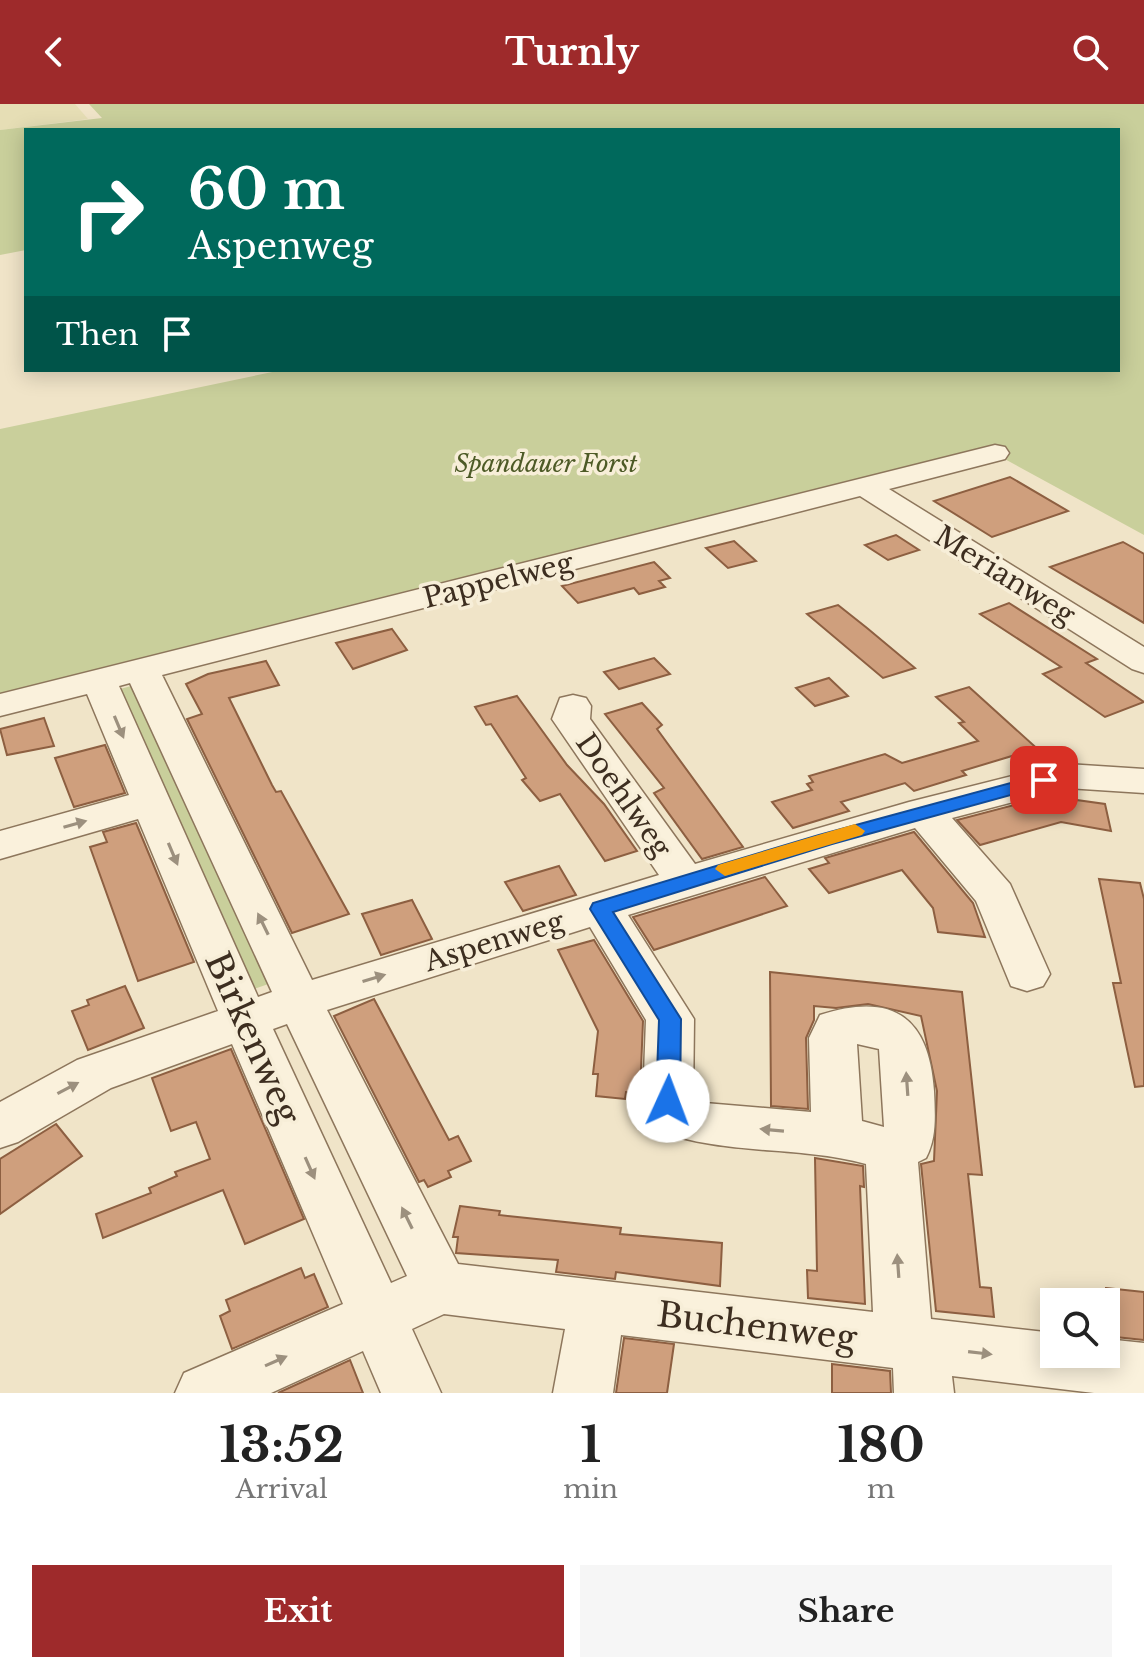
<!DOCTYPE html>
<style>
body{margin:0;font-family:"Libre Baskerville",serif;background:#f6f6f6;color:#222;height:100vh;display:flex;flex-direction:column;font-size:30px;white-space:nowrap}
*{box-sizing:border-box;margin:0}
p{font-size:26px;color:#767676}
.icon{flex:none;width:44px;height:44px;fill:none;stroke:currentColor;stroke-width:2;stroke-linecap:round;stroke-linejoin:round}
.map{position:relative;height:1289px;overflow:hidden}
.details{display:flex;flex-direction:column;background:#fff;flex:1}
.details>*{flex:none}
.top-card{position:absolute;left:24px;top:24px;width:1096px;height:244px;border-radius:0px;box-shadow:0 4px 20px #0003;background:#00695c;color:#fff;overflow:hidden}
.buttons{position:absolute;left:1040px;top:1184px;display:grid;gap:16px}
.buttons a{display:grid;place-items:center;width:80px;height:80px;border-radius:0px;background:#fff;box-shadow:0 4px 20px #0003;font-size:40px}
.pin{position:absolute;display:grid;place-items:center;width:68px;height:68px;color:#fff;margin:-34px;border-radius:16px;box-shadow:0 4px 12px #0006}
.me{position:absolute;width:88px;margin:-44px;rotate:2deg;stroke-linejoin:round;filter:drop-shadow(0 0 6px #0008)}
.turn{display:flex;align-items:center;gap:28px;height:168px;padding:0 32px;font-size:36px}
.turn .icon{width:104px;height:104px;stroke-width:2.5}
.turn b{display:block;font-size:56px;line-height:68px}
.then{display:flex;align-items:center;height:76px;padding:0 32px;background:#0003;gap:16px;font-size:30px}
.eta{display:flex;justify-content:space-evenly;align-items:center;height:136px;text-align:center}
.eta b{font-size:48px;font-weight:800;line-height:56px}
.action{display:flex;gap:16px;margin-top:auto;padding:16px 32px}
.action a{flex:1;height:92px;border-radius:0px;background:#9e2a2b;color:#fff;font-size:32px;font-weight:800;line-height:92px;text-align:center}
.action a+a{background:#f6f6f6;color:#222}
header{display:flex;justify-content:space-between;align-items:center;height:104px;padding:0 32px;background:#9e2a2b;color:#fff;font-size:36px;font-weight:800}
.map>svg:first-child{display:block}
.farmland{fill:#e6deb5}
.green{fill:#c9cf9b}
.building{fill:#cf9f7d;stroke:#8d5f41;stroke-width:2}
.lines{fill:none;stroke-linecap:round;stroke-linejoin:round}
.minor-casing{stroke:#8d765c;stroke-width:3}
.minor{fill:#faf1dc;fill-rule:evenodd}
.oneway{fill:#9c907e}
.route{fill:#1a73e8;stroke:#114b97;stroke-width:2}
.slow{fill:#f59e0b}
.labels{text-anchor:middle;stroke-width:7;stroke-linejoin:round;paint-order:stroke}
.far-park-label{font-size:24px;font-style:italic;fill:#4d5a26;stroke:#f7eed8}
.street-label{font-size:28px;fill:#3d2e20;stroke:#f7eed8}
.near-street-label{font-size:34px;fill:#3d2e20;stroke:#f7eed8}
</style>
<header><svg class="icon" aria-label="back" viewBox="0 0 24 24"><path d="M15 5l-7 7 7 7"/></svg>Turnly<svg class="icon" aria-label="search" viewBox="0 0 24 24"><circle cx="10" cy="10" r="6"/><path d="M15 15l6 6"/></svg></header>
<div class="map">
<svg width="1144" height="1289" viewBox="0 0 1144 1289">
<rect width="100%" height="100%" fill="#f0e4c8"/>
<!-- farmland -->
<polygon class="farmland" points="0,0 75,0 88,15 0,26"/>
<!-- green -->
<g class="green">
<polygon points="89,0 1144,0 1144,431 990,347 0,593 0,325 282,266 1118,266 1118,26 26,26 26,146 0,151 0,26 102,14"/>
<polygon points="139,580 277,877 248,887 116,586"/>
</g>
<!-- building -->
<g class="building">
<polygon points="1010,373 1068,407 992,433 934,397"/>
<polygon points="896,431 919,446 888,456 865,441"/>
<polygon points="734,437 756,457 728,464 706,444"/>
<polygon points="1123,438 1144,450 1144,519 1050,463"/>
<polygon points="654,458 670,474 659,477 665,483 639,490 634,484 578,499 562,482"/>
<polygon points="1009,499 1097,555 1086,559 1144,598 1105,613 1043,570 1061,563 980,510"/>
<polygon points="838,501 867,524 915,564 883,574 807,510"/>
<polygon points="392,525 407,546 353,565 336,539"/>
<polygon points="654,554 670,570 619,585 604,568"/>
<polygon points="266,557 279,581 229,594 272,681 276,688 281,687 349,810 292,829 187,615 202,610 186,580 208,570"/>
<polygon points="829,574 848,592 815,602 796,584"/>
<polygon points="969,583 1042,649 1016,656 1012,652 962,667 966,671 914,687 905,679 841,698 849,707 793,724 772,698 812,686 807,680 813,678 809,672 885,650 902,659 978,637 959,619 964,618 936,593"/>
<polygon points="517,592 567,661 604,700 637,747 605,757 560,690 540,697 522,676 526,674 491,620 486,621 475,603"/>
<polygon points="642,599 662,621 657,625 743,743 702,755 654,689 664,684 605,610"/>
<polygon points="44,614 54,642 7,651 0,625"/>
<polygon points="105,641 125,689 74,703 55,654"/>
<polygon points="1048,692 1105,700 1111,727 1061,718 980,741 957,716"/>
<polygon points="136,719 194,858 138,877 90,743 107,738 103,728"/>
<polygon points="914,728 973,799 985,833 938,828 933,804 902,766 829,789 809,765 829,759 825,754"/>
<polygon points="559,762 576,791 523,807 505,778"/>
<polygon points="765,773 787,802 654,846 633,813"/>
<polygon points="1099,775 1140,779 1144,795 1144,982 1135,983 1113,879 1121,879"/>
<polygon points="412,796 432,835 381,851 362,810"/>
<polygon points="594,836 643,917 640,989 626,988 625,995 596,992 598,970 593,970 598,927 558,846"/>
<polygon points="770,868 962,888 982,1071 968,1070 980,1183 991,1184 994,1213 936,1207 921,1060 934,1057 937,987 921,912 868,900 836,904 814,902 814,916 806,934 808,1005 771,1002"/>
<polygon points="125,882 144,924 88,946 72,907 89,901 87,896"/>
<polygon points="374,895 449,1036 458,1032 471,1057 448,1067 451,1073 428,1083 424,1076 419,1078 334,912"/>
<polygon points="231,945 304,1115 245,1140 223,1086 103,1134 96,1110 151,1089 149,1084 177,1072 175,1068 210,1055 196,1018 171,1027 152,974"/>
<polygon points="56,1020 82,1052 0,1110 0,1055"/>
<polygon points="815,1054 863,1062 864,1083 860,1082 865,1200 808,1194 807,1166 817,1167"/>
<polygon points="460,1102 500,1107 499,1111 621,1124 620,1130 722,1139 720,1182 616,1168 615,1175 556,1168 558,1156 456,1149 458,1133 453,1133"/>
<polygon points="301,1164 305,1174 314,1170 328,1203 232,1245 220,1212 230,1207 226,1196"/>
<polygon points="1106,1184 1144,1188 1144,1236 1106,1232"/>
<polygon points="624,1234 674,1240 667,1289 616,1289"/>
<polygon points="350,1256 363,1289 278,1289"/>
<polygon points="832,1260 890,1267 891,1289 832,1289"/>
</g>
<g class="lines">
<!-- minor casing -->
<g class="minor-casing">
<path id="minor" d="M995 341 1005 343 1009 349 1005 355 889 385 1144 543V569L1132 565 860 392 162 571 312 876 659 771 552 615 560 594 573 591 586 594 591 602 590 615 695 760 909 698 1044 664 1067 660 1144 665V689L1067 684 952 714 1010 780 1050 870 1043 882 1027 887 1011 882 976 797 915 724 628 811 694 915 693 998 811 1008 809 934 820 911C892 888 929 912 934 987 935 1011 937 1033 926 1054L918 1058 931 1215 1054 1229V1250H1106V1235L1144 1239V1289H1094L952 1272 954 1289H894L893 1264 621 1231 613 1289H553L565 1225 444 1210 412 1225 441 1289H381L363 1247 271 1289H175L184 1269 343 1200 232 940 111 984 18 1038 0 1044V998L77 956 218 907 138 715 0 755V727L129 691 87 590 0 612V590ZM130 579 272 888 258 893 119 582ZM590 823 646 916 643 997 657 1026C724 1052 797 1041 866 1060L873 1208 458 1160 327 906ZM287 920 407 1172 391 1179 273 925ZM857 940 879 945 884 1023 862 1017Z"/>
</g>
<!-- minor -->
<use href="#minor" class="minor"/>
</g>
<!-- one-way arrows -->
<defs><path id="oneway-solid" d="M-6-.8H1V-3.2L6.5 0L1 3.2V.8H-6Z" transform="scale(2)"/></defs>
<g class="oneway">
<use href="#oneway-solid" transform="translate(119 623) rotate(67)"/>
<use href="#oneway-solid" transform="translate(75 720) rotate(-16)"/>
<use href="#oneway-solid" transform="translate(173 750) rotate(67)"/>
<use href="#oneway-solid" transform="translate(263 820) rotate(-116)"/>
<use href="#oneway-solid" transform="translate(374 874) rotate(-17)"/>
<use href="#oneway-solid" transform="translate(907 980) rotate(-94)"/>
<use href="#oneway-solid" transform="translate(68 984) rotate(-28)"/>
<use href="#oneway-solid" transform="translate(772 1026) rotate(-175)"/>
<use href="#oneway-solid" transform="translate(310 1064) rotate(66)"/>
<use href="#oneway-solid" transform="translate(407 1114) rotate(-116)"/>
<use href="#oneway-solid" transform="translate(898 1162) rotate(-94)"/>
<use href="#oneway-solid" transform="translate(980 1249) rotate(7)"/>
<use href="#oneway-solid" transform="translate(276 1257) rotate(-24)"/>
</g>
<!-- route -->
<polygon class="route" points="1044,670 1051,672 1051,680 832,740 613,808 681,915 680,997 676,1004 668,1007 659,1004 656,997 659,916 590,805 593,799 819,731"/>
<!-- slow -->
<polygon class="slow" points="855,720 865,727 862,731 725,772 715,765 718,761"/>
<g class="labels">
<!-- far-park labels -->
<g class="far-park-label">
<text x="546" y="368">Spandauer Forst</text>
</g>
<!-- street labels -->
<g class="street-label">
<text transform="translate(1005 471) rotate(32)" y="10">Merianweg</text>
<text transform="translate(498 476) rotate(-14)" y="10">Pappelweg</text>
<text transform="translate(624 691) rotate(55)" y="10">Doehlweg</text>
<text transform="translate(494 837) rotate(-17)" y="10">Aspenweg</text>
</g>
<!-- near-street labels -->
<g class="near-street-label">
<text transform="translate(253 934) rotate(66)" y="12">Birkenweg</text>
<text transform="translate(757 1222) rotate(7)" y="12">Buchenweg</text>
</g>
</g>
</svg>
<div class="buttons">
<a><svg class="icon" aria-label="search" viewBox="0 0 24 24"><circle cx="10" cy="10" r="6"/><path d="M15 15l6 6"/></svg></a>
</div>
<div class="pin" style="left:1044px;top:676px;background:#d93025"><svg class="icon" aria-label="arrive" viewBox="0 0 24 24"><path d="M6 21V4h12l-3 4 3 4H6"/></svg></div>
<svg class="me" style="left:668px;top:997px" viewBox="-20 -20 40 40"><circle r="19" fill="#fff"/><path d="M0-13L10 11 0 6-10 11z" fill="#1a73e8"/></svg>
<div class="top-card">
<div class="turn"><svg class="icon" aria-label="right" viewBox="0 0 24 24"><path d="M7 20v-9h11M14 6l5 5-5 5"/></svg><div><b>60 m</b>Aspenweg</div></div>
<div class="then">Then<svg class="icon" aria-label="arrive" viewBox="0 0 24 24"><path d="M6 21V4h12l-3 4 3 4H6"/></svg></div>
</div>
</div>
<section class="details">
<div class="eta">
<div><b>13:52</b><p>Arrival</p></div>
<div><b>1</b><p>min</p></div>
<div><b>180</b><p>m</p></div>
</div>
<div class="action"><a>Exit</a><a>Share</a></div>
</section>
